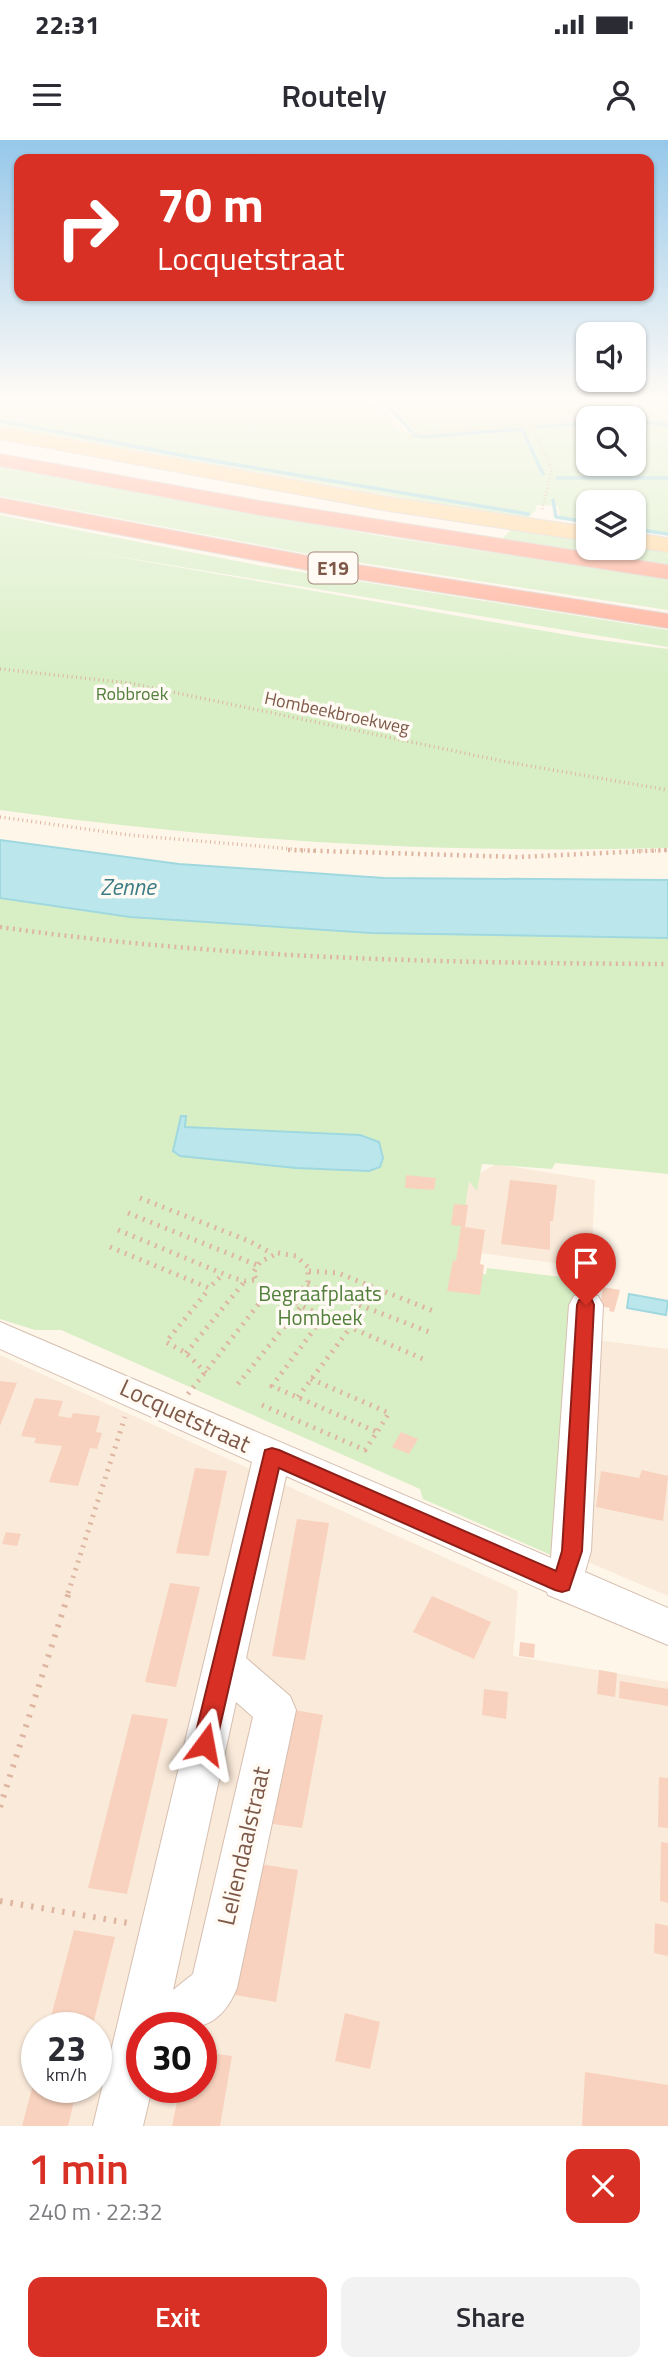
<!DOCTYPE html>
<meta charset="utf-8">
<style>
body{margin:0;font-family:"Titillium Web",sans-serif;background:#f2f2f3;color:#2b2b33;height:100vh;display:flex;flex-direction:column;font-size:26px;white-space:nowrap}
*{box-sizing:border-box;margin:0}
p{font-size:23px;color:#7c7c81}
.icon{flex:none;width:38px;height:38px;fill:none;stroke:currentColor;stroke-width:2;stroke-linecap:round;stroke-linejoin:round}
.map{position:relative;height:1986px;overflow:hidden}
.side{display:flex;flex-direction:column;background:#fff;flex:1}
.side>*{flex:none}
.guide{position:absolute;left:14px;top:14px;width:640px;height:147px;border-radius:14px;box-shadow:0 2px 5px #0004;background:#d93025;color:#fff;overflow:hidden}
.tools{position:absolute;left:576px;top:182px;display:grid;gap:14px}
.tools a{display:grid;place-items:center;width:70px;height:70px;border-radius:14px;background:#fff;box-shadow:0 2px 5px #0004;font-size:35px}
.speed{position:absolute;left:21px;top:1872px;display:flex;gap:14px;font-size:35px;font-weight:700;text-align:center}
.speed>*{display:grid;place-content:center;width:91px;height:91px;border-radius:50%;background:#fff;box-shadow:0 2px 5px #0004;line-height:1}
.speed small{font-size:18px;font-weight:400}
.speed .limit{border:10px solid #d22;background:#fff;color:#111}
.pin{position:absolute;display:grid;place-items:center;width:60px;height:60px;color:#fff;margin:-72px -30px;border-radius:50% 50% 50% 0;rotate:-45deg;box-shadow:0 0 7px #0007}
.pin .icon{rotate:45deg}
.me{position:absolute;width:77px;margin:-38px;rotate:13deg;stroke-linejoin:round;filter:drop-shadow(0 0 5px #0008)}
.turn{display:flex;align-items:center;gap:24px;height:147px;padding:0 28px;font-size:32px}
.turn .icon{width:91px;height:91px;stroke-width:2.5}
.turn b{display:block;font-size:49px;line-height:60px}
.round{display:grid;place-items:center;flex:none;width:74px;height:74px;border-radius:14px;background:#f2f2f3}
.summary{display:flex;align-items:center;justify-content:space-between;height:119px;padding:0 28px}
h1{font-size:42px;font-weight:600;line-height:52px;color:#d93025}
.action{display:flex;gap:14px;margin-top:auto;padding:14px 28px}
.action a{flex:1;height:80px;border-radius:14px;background:#d93025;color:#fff;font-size:28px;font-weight:600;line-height:80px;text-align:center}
.action a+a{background:#f2f2f3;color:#2b2b33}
.status{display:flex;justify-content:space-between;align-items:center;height:49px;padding:0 35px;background:#fff;direction:ltr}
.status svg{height:19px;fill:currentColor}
header{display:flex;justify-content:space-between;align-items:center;height:91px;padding:0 28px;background:#fff;font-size:32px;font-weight:600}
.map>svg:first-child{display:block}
.residential{fill:#faeada;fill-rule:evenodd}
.green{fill:#d8efc6;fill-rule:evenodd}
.water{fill:#bbe7ec;stroke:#a0d8df;stroke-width:2}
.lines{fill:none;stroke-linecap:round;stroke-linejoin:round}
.stream{stroke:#a0d8df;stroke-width:3.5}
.building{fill:#f8d2be}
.minor-casing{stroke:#d6bfb0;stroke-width:2}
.major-casing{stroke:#ddd4d0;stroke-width:2}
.highway-casing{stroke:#ddd4d0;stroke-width:2}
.path-far4{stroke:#deb5a0;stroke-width:2.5;stroke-dasharray:1 2.5;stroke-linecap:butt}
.path-far3{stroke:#deb5a0;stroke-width:3.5;stroke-dasharray:1 3.5;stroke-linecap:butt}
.path-far2{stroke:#deb5a0;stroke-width:4.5;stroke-dasharray:2 4.5;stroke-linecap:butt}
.path-far1{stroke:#deb5a0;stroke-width:5;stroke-dasharray:2 6;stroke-linecap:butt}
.path{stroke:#deb5a0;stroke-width:6;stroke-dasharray:2.5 8;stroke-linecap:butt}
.minor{fill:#fff;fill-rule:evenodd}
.major{fill:#ffd8a1;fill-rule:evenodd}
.highway{fill:#ffb19b;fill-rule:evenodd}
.route{fill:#d93025;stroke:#8d1f18;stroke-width:2}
.labels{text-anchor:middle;stroke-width:7;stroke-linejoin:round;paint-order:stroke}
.far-park-label{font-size:18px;fill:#527f3c;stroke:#fffaf3}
.far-street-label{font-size:18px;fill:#7e5949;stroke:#fffaf3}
.shield{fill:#fffaf3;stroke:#a5897c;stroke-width:2}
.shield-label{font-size:19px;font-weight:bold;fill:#7e5949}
.park-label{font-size:21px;fill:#527f3c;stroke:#fffaf3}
.water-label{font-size:23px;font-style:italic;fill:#3a7c84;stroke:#fffaf3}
.near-street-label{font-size:24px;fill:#7e5949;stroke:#fffaf3}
</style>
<div class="status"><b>22:31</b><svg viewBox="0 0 49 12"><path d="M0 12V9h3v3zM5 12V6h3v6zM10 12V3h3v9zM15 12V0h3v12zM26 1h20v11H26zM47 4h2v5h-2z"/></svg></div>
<header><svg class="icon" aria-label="menu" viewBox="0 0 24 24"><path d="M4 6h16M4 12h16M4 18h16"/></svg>Routely<svg class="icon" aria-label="person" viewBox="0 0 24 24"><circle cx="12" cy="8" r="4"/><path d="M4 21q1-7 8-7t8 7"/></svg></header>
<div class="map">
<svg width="668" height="1986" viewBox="0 0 668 1986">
<rect width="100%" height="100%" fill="#fff6ea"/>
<!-- residential -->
<g class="residential">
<polygon points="496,1024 595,1040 591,1128 458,1110 469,1039"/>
<polygon points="589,1199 668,1209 668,1456 583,1420"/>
<path d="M0 1215 518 1451 513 1516 668 1542V1986H0ZM37 1888H96V1948H37ZM142 1888H201V1948H142Z"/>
</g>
<!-- green -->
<g class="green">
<path d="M0 258H369L401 292 413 295 410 291 413 290 383 258H630L640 274 638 258H668V393L634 388V362H588V381L560 377 558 366 536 365V370L517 389 588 399V408L634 406 668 410V425L502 399 521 379 0 286ZM588 278H634V324H588Z"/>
<polygon points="0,327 380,396 668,438 668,470 330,418 0,356"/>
<path d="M0 375 262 426 668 490V507L73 409 585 498 668 509V708C444 714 222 701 0 670Z"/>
<polygon points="0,758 130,777 371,793 668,798 668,1034 555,1023 552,1029 482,1024 477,1051 469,1041 455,1134 486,1134 487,1128 578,1139 567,1422 423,1359 420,1349 61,1190 35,1190 0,1179"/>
</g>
<!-- water -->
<g class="water">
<polygon points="0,700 179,724 384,738 668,740 668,798 371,793 130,777 0,758"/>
<polygon points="181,976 186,976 185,987 360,995 379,1002 383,1018 380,1027 369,1031 296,1028 180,1016 173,1011"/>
<polygon points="629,1154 668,1161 666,1175 627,1168"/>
</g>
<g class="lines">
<!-- stream -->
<g class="stream">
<polyline points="380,258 411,291"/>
<polyline points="620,258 623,274"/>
<polyline points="384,262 433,258"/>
<polyline points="0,281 191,317 528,374"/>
<polyline points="634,281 668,285"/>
<polyline points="539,287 588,283"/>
<polyline points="414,295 422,297 522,289 543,334"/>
<polyline points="557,338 668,338"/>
<polyline points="553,360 556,377 588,382"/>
<polyline points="634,389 668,394"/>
</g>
</g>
<!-- building -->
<g class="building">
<polygon points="406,1035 436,1038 434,1050 405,1048"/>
<polygon points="510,1040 557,1045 553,1081 550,1081 550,1110 501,1104"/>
<polygon points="454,1064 468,1065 465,1087 485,1090 480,1124 484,1125 480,1155 447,1151 453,1120 456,1121 461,1086 451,1085"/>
<polygon points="603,1147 620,1150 614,1172 609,1171 610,1168 600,1166"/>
<polygon points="0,1241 17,1243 0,1286"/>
<polygon points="35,1258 63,1261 58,1276 71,1278 73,1273 100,1276 96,1292 102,1293 97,1309 90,1308 78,1346 49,1342 62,1306 34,1303 36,1298 21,1296"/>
<polygon points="401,1292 418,1299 409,1314 392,1307"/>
<polygon points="195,1328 227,1331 209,1416 176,1413"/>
<polygon points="642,1330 668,1336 663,1381 596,1367 601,1331 639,1338"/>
<polygon points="297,1379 329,1383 305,1520 272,1516"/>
<polygon points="6,1392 21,1394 17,1406 2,1404"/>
<polygon points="170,1443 200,1447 176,1547 145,1542"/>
<polygon points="432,1456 491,1482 474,1519 413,1492"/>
<polygon points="520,1502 535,1504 534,1518 519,1516"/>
<polygon points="599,1530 617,1533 615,1557 597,1554"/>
<polygon points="620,1541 668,1549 668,1566 619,1558"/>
<polygon points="484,1549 508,1552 506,1579 482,1575"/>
<polygon points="289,1569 323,1575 302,1688 266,1683"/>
<polygon points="132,1574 168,1579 127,1754 88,1748"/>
<polygon points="659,1637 668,1638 668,1688 658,1687"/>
<polygon points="661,1702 668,1703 668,1763 660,1761"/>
<polygon points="260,1724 298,1730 276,1862 235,1855"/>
<polygon points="655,1783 668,1786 668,1816 654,1813"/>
<polygon points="74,1790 115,1797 92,1888 48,1888"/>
<polygon points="345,1873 380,1882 370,1929 335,1921"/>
<polygon points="201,1912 232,1916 220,1986 172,1986 180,1948 201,1948"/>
<polygon points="585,1932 668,1945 668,1986 582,1986"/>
<polygon points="36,1934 37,1948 77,1948 68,1986 22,1986"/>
</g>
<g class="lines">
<!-- minor casing -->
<g class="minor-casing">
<path id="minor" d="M586 1153 598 1156 603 1165 591 1411 585 1432 668 1468V1505L548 1455 547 1452 286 1336 246 1518 290 1556 296 1570 237 1848C217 1897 186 1888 142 1888V1948H152L143 1986H93L252 1322 0 1209V1182L551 1418 569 1165 574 1156ZM236 1562 253 1577 193 1834 173 1850Z"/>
</g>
<!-- major casing -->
<g class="major-casing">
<g id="major">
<polygon points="0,287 383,356 588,387 588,401 383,370 0,299"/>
<polygon points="634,393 668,398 668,412 634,407"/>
</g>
</g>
<!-- highway casing -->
<g class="highway-casing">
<g id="highway">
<polygon points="0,314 260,361 668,425 668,439 260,375 0,326"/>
<polygon points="0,358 345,423 668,474 668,488 345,437 0,372"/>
</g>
</g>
<!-- path-far4 -->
<g class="path-far4">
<polyline points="238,258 249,258"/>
<polyline points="371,258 404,292 410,294 588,279"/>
<polyline points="593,278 630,275 633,273 630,258"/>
<polyline points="529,284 552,329 542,370"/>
</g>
<!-- path-far3 -->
<g class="path-far3">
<polyline points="0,529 129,543 507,622 668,650"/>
<polyline points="0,677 129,695 316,711"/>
<polyline points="637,711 668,710"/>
</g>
<!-- path-far2 -->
<g class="path-far2">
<polyline points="288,710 519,717 668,710"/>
<path d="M0 787C222 819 444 823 668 824"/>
</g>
<!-- path-far1 -->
<g class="path-far1">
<polyline points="140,1058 249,1101 271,1113"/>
<polyline points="128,1073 257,1125"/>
<polyline points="118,1090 231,1137 245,1141 255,1140"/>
<polyline points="110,1107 209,1148 223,1134"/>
<polygon points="278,1113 296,1116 308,1127 308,1142 294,1158 265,1156 253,1133 260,1122"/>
<polyline points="309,1131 338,1133 436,1172"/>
<polyline points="307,1145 432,1193"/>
<polyline points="290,1158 301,1166 423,1219"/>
<polyline points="186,1213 245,1141"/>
<polyline points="206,1233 186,1213 166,1202 209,1149"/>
<polyline points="311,1239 389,1273 377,1292"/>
<polyline points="238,1244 301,1166"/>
<polyline points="188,1254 265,1156"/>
<polyline points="298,1257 350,1188"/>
<polyline points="262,1265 365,1310 377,1292 272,1246 324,1176"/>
<polyline points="68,1453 125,1277"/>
</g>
<!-- path -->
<g class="path">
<polyline points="0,1667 69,1452"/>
<polyline points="0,1761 134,1784"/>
</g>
<!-- minor -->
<use href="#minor" class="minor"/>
<!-- major -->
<use href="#major" class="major"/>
<!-- highway -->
<use href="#highway" class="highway"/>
</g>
<!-- sky -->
<linearGradient id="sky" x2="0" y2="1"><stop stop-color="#96c8ea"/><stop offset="0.48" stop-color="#fffbf6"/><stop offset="1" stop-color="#fffbf6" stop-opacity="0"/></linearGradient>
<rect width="668" height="536" fill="url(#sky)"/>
<!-- route -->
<polygon class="route" points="586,1158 592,1160 594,1165 582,1411 569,1450 562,1452 555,1450 279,1328 216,1604 213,1611 205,1614 197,1611 193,1604 265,1310 272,1308 279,1310 556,1431 562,1411 577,1165 579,1160"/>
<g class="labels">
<!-- far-park labels -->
<g class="far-park-label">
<text x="132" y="560">Robbroek</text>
</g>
<!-- far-street labels -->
<g class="far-street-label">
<text transform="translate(337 573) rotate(12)" y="6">Hombeekbroekweg</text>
</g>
<!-- shield labels -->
<rect class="shield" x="308.5" y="412.5" width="49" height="31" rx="5"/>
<g class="shield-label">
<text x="333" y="435">E19</text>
</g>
<!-- park labels -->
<g class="park-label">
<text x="320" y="1161">Begraafplaats<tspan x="320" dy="24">Hombeek</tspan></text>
</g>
<!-- water labels -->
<g class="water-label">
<text x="128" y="755">Zenne</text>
</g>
<!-- near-street labels -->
<g class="near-street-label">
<text transform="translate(185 1276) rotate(25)" y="8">Locquetstraat</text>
<text transform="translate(244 1706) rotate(-77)" y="8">Leliendaalstraat</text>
</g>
</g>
</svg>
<div class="tools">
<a><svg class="icon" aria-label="sound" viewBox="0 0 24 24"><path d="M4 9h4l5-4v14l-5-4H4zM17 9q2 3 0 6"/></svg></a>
<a><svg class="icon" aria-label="search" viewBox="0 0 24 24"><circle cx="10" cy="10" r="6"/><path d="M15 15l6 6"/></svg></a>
<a><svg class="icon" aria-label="layers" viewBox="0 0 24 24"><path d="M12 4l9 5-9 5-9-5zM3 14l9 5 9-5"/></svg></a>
</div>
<div class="speed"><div>23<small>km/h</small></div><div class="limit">30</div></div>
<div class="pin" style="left:586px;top:1165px;background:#d93025"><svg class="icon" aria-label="arrive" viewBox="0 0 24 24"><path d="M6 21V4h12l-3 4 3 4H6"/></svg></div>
<svg class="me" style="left:205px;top:1604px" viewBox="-20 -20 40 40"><path d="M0-17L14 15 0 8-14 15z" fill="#d93025" stroke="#fff" stroke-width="4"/></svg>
<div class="guide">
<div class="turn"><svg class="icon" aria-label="right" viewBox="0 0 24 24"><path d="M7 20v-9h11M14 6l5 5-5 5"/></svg><div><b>70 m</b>Locquetstraat</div></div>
</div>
</div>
<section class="side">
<div class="summary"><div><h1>1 min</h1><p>240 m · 22:32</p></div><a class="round" style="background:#d93025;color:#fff"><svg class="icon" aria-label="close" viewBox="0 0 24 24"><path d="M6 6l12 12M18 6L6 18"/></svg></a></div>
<div class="action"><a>Exit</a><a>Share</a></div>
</section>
